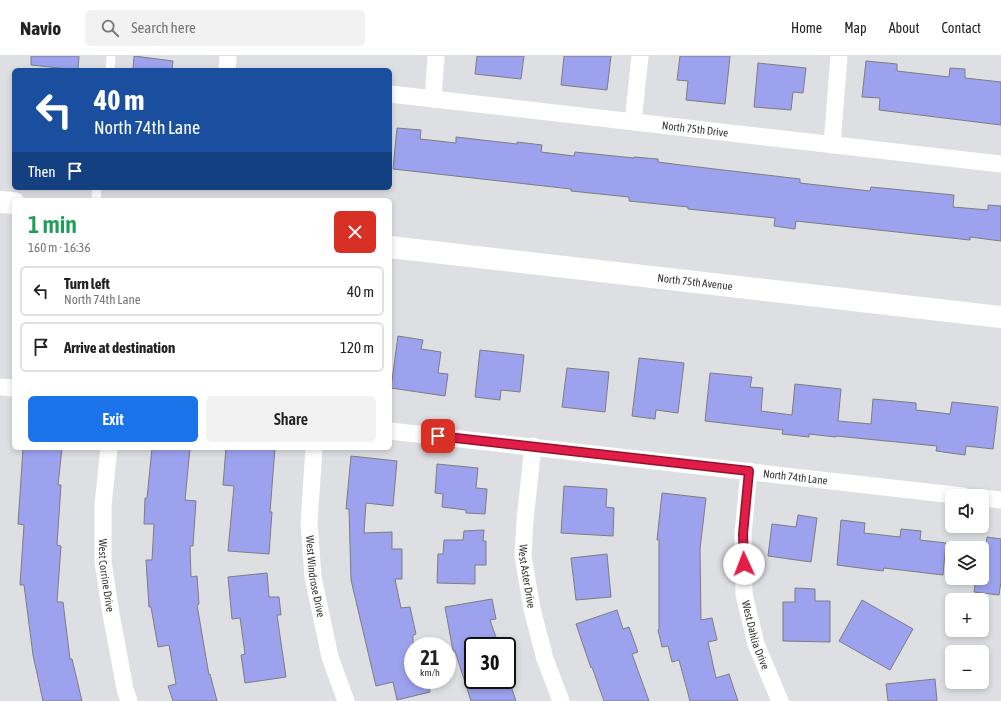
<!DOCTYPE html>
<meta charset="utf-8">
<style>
body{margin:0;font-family:"Asap Condensed",sans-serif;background:#f2f2f2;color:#222;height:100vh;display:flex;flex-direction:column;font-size:15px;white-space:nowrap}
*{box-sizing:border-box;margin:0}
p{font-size:13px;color:#767676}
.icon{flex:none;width:22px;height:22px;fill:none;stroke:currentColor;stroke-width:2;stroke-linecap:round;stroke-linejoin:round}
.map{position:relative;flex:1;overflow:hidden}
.panel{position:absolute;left:12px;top:142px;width:380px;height:252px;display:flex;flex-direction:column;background:#fff;border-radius:6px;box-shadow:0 2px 6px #0003}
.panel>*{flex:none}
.top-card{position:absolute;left:12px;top:12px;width:380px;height:122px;border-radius:6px;box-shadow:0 2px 6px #0003;background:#1a4fa0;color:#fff;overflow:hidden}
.controls{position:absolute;left:945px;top:433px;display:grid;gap:8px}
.controls a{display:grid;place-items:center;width:44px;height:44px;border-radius:6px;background:#fff;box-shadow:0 2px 6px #0003;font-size:20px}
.speed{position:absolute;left:404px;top:581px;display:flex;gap:8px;font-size:20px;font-weight:700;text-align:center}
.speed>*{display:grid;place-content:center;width:52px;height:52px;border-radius:50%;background:#fff;box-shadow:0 2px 6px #0003;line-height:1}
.speed small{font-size:10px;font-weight:400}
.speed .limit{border:2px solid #111;border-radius:6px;background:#fff;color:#111}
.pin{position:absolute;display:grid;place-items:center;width:34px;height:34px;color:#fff;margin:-17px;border-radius:8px;box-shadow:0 2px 6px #0006}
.me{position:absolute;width:44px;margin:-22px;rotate:358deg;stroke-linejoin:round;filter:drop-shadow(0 0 3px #0008)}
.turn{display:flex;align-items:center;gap:14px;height:84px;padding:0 16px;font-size:18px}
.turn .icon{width:52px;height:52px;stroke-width:2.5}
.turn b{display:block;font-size:28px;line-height:34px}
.then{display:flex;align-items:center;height:38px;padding:0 16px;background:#0003;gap:8px;font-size:15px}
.round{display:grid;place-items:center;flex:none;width:42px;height:42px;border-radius:6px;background:#f2f2f2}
.headline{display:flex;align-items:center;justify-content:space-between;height:68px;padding:0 16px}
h1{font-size:24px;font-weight:600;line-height:30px;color:#1e9e55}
.button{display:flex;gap:8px;margin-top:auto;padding:8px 16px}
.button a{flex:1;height:46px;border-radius:6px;background:#1a73e8;color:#fff;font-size:16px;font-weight:600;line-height:46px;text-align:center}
.button a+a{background:#f2f2f2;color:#222}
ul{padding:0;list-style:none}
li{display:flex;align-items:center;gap:12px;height:50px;margin:0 8px 6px;padding:0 8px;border:2px solid #e0e0e0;border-radius:6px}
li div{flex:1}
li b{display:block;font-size:15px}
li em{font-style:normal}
header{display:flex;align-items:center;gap:24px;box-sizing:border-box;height:56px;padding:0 20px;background:#fff;border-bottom:1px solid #e0e0e0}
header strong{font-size:19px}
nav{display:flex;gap:22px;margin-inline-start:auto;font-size:14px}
.search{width:280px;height:36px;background:#f2f2f2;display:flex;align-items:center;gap:10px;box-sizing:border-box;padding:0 14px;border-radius:6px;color:#767676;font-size:15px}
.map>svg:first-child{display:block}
.building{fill:#9da2ee;stroke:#7d7d80}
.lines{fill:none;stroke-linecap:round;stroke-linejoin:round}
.lane{stroke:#fff;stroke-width:9}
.street{stroke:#fff;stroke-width:17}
.secondary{stroke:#fff;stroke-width:22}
.route-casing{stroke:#92132f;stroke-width:10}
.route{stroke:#e11d48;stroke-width:7}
.labels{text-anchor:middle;stroke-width:3;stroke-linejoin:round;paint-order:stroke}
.street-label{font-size:11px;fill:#353537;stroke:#dedfe3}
</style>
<header>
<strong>Navio</strong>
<div class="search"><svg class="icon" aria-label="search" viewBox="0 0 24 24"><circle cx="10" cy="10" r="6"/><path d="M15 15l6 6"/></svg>Search here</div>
<nav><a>Home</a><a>Map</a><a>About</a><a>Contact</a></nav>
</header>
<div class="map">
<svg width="1001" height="645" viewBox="0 0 1001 645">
<rect width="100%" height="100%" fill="#dedfe3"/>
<!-- building -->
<g class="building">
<polygon points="31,0 79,0 78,14 31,9"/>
<polygon points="134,0 173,5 172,14 133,13"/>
<polygon points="477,0 524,0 521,23 475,18"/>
<polygon points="564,0 611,0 607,34 561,29"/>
<polygon points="680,0 730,0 725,48 686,44 688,25 677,24"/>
<polygon points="866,5 897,8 897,15 949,21 950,12 965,13 965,22 1001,26 1001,69 879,54 880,42 862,41"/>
<polygon points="758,7 806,12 803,37 793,36 791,54 754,51"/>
<polygon points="397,72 421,74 420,83 456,87 456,81 517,88 517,86 542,89 541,96 574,100 575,96 634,102 634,101 658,103 658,106 681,109 800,123 800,127 870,135 871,131 954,139 953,151 988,154 988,149 1001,150 1001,185 970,181 970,184 796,165 795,173 774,170 775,162 688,153 688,151 629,145 629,141 571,135 571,133 393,113"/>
<polygon points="398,280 423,284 421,293 441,296 438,317 448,318 445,340 391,332"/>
<polygon points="480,294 524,299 520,336 501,334 500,344 475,341"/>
<polygon points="639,302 684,307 678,357 656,354 655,363 632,360"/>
<polygon points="567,312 609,316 605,356 562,351"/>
<polygon points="710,317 752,321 750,331 763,332 761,355 792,359 795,328 841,333 838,365 871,368 873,343 916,347 916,354 950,358 952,346 998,351 993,393 966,390 965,399 936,395 937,390 836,380 836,381 809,378 809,381 782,378 783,374 705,365"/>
<polygon points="23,392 62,392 58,429 61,429 57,489 61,490 57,546 63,546 70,603 72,603 82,645 43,645 33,599 24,529 20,529 24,469 18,468"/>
<polygon points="152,392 190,392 185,444 196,445 193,490 190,490 191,521 197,520 199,548 197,549 209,619 210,618 217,645 173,645 168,630 176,628 169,589 158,591 151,551 149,551 146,504 152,504 154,468 144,468 145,442 147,442"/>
<polygon points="226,392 275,392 270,456 272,456 269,498 228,495 234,430 223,429"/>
<polygon points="351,400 397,405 393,450 366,447 364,477 392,476 392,493 402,493 402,523 395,523 401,552 410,551 416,578 413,579 413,624 427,624 430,636 397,644 393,626 376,630 351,524 349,453 346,453"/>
<polygon points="437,408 478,412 476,432 487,433 485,458 466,457 466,454 442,451 443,438 435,437"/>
<polygon points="564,430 607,433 606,451 614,452 613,480 561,477"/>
<polygon points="662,437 706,442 700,493 701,564 712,562 717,584 708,586 716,622 729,618 738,645 690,645 679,604 672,606 668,590 662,591 658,574 659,573 659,484 657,484"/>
<polygon points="798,459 817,462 811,506 768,500 772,468 796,471"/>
<polygon points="841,464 865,467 864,477 900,481 901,473 921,475 920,484 946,487 943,519 884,512 883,515 837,509"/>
<polygon points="484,474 483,485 486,485 486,509 475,509 475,528 437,527 438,498 443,498 444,484 463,484 464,475"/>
<polygon points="987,481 1001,483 1001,526 999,539 974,536 976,522 982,522 982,489 986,490"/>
<polygon points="607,498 611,541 576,544 571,502"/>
<polygon points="267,517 269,541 279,541 281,559 277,559 286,621 245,627 241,599 245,598 240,562 232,563 228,521"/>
<polygon points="795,532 815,533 815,545 830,545 830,586 783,585 783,546 795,546"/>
<polygon points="492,543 496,563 490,564 498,587 473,590 473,624 509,624 516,645 471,645 455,595 453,595 445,551"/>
<polygon points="862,544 913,573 890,614 839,585"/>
<polygon points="617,554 623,573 629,571 638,596 632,598 649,645 604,645 592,611 591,612 576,568"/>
<polygon points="935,623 937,645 888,645 886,628"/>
</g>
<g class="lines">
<!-- lane -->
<g class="lane">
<polyline points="110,14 111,0"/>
<polyline points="96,144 97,132"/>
</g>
<!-- street -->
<g class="street">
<polyline points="227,14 228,0"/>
<path id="s1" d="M390 38 1001 108"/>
<polyline points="433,43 436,0"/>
<polyline points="633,66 640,0"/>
<polyline points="832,89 839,0"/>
<polyline points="0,331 14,332"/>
<path id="s2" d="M390 375 963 440"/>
<path id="s3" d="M533 390 525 464 523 500 532 553 545 603 561 645"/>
<path id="s4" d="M109 392 103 449V506L111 558 125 633 129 645"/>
<path id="s5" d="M314 392 309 467 313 521 330 601 346 645"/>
<path id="s6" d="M749 415 743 478 744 538 756 588 780 645"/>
<polyline points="982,442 1001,444"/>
</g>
<!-- secondary -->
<g class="secondary">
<polyline points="0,146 14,147"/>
<path id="s7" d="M390 191 1001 261"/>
</g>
</g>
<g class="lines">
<!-- route casing -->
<g class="route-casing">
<polyline id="route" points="438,380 749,415 743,478 744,508"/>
</g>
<!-- route -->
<use href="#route" class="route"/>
</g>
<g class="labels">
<!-- street labels -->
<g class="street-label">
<text dy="4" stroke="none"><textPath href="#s1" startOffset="307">North 75th Drive</textPath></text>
<text dy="4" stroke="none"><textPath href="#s7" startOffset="307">North 75th Avenue</textPath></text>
<text dy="4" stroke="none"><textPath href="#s2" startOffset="408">North 74th Lane</textPath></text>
<text dy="4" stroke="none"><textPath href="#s4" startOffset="128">West Corrine Drive</textPath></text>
<text dy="4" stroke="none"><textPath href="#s5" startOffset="129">West Windrose Drive</textPath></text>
<text dy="4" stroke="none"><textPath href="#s3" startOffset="131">West Aster Drive</textPath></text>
<text dy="4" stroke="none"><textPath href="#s6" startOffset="166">West Dahlia Drive</textPath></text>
</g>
</g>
</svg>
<div class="controls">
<a><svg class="icon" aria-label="sound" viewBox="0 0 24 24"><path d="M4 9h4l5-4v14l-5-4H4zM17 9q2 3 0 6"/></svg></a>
<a><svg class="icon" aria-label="layers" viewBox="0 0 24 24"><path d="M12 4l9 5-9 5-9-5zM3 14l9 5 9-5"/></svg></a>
<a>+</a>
<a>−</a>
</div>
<div class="speed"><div>21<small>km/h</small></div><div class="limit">30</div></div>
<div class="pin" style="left:438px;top:380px;background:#d93025"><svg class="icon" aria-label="arrive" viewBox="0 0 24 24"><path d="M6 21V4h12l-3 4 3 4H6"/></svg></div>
<svg class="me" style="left:744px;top:508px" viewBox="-20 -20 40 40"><circle r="19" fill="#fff"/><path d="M0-13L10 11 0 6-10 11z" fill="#e11d48"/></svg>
<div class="top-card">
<div class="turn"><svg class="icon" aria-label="left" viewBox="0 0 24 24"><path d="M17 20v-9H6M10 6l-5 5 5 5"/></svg><div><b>40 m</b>North 74th Lane</div></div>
<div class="then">Then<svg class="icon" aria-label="arrive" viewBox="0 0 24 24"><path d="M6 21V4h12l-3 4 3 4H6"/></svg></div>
</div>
<section class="panel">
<div class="headline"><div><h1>1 min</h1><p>160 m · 16:36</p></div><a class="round" style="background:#d93025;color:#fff"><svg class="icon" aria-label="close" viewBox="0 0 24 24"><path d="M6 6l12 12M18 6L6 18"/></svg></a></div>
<ul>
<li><svg class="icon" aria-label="left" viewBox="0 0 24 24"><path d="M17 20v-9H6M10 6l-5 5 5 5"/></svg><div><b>Turn left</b><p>North 74th Lane</p></div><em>40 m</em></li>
<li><svg class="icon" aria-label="arrive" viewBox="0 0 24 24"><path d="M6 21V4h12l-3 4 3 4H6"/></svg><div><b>Arrive at destination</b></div><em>120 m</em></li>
</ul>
<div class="button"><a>Exit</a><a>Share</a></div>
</section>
</div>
